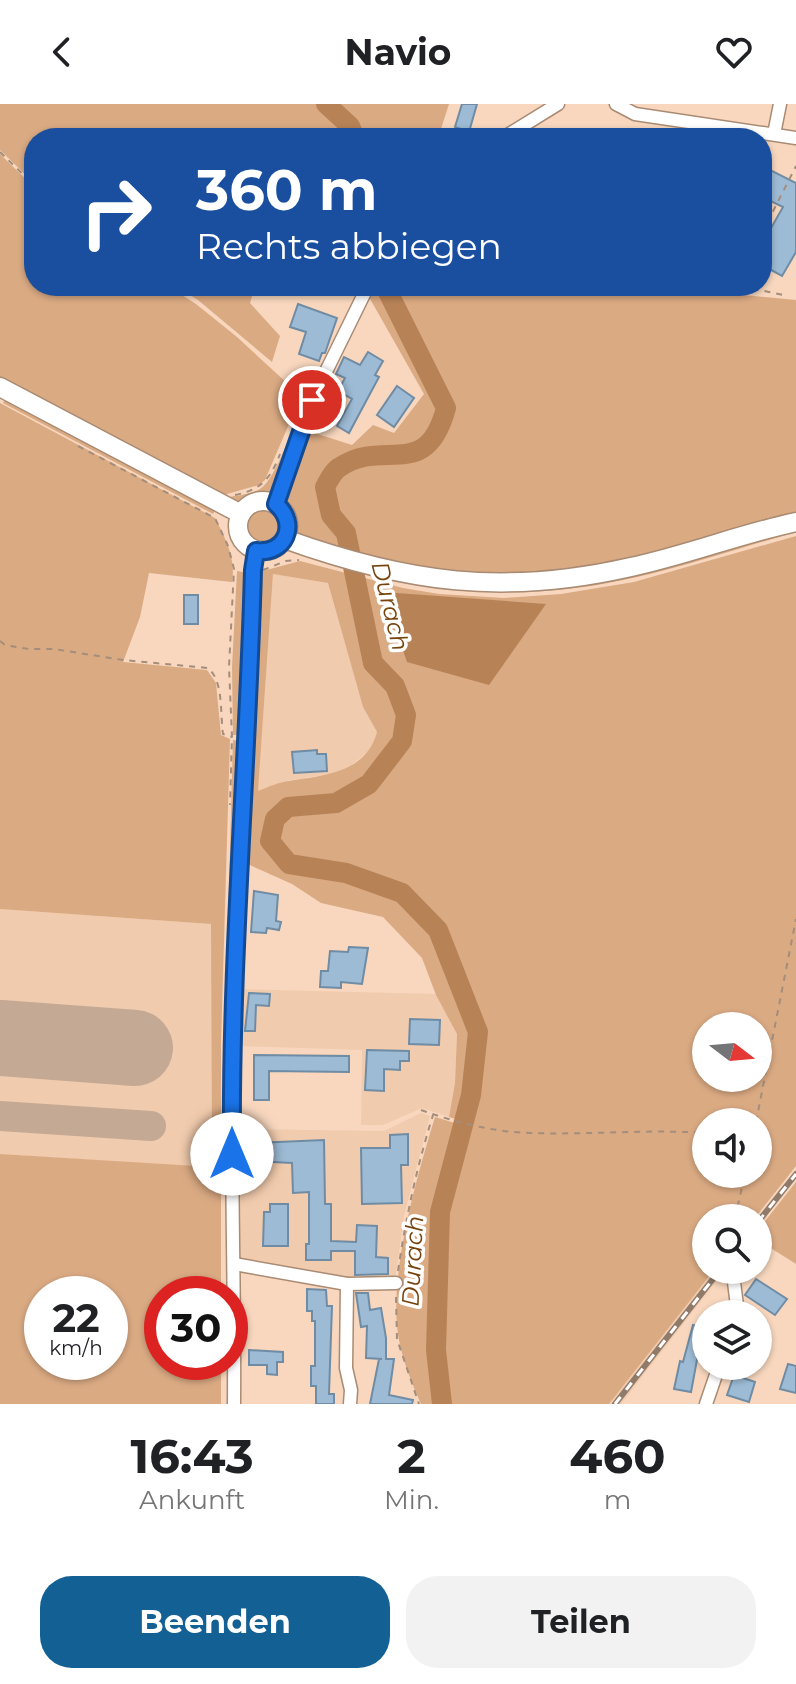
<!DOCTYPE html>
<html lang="de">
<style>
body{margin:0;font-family:Montserrat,sans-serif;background:#f2f2f2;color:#202124;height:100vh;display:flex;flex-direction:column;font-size:30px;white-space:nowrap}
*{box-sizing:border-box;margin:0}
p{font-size:26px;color:#757577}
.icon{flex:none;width:44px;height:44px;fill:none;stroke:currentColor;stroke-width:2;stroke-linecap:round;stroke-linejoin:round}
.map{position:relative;height:1300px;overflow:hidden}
.panel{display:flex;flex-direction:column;background:#fff;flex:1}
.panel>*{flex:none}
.top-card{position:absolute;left:24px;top:24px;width:748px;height:168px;border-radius:32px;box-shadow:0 2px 6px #0004;background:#1a4fa0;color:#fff;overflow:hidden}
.needle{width:52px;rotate:106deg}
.tools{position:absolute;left:692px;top:908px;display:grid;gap:16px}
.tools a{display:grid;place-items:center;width:80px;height:80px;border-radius:50%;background:#fff;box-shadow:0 2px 6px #0004;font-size:40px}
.speed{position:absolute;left:24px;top:1172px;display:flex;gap:16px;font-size:40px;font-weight:700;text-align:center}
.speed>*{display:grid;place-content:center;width:104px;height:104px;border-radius:50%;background:#fff;box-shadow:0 2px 6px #0004;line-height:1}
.speed small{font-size:20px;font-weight:400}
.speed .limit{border:12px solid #d22;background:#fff;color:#111}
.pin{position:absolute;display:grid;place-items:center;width:68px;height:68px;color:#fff;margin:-34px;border:4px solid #fff;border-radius:50%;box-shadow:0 2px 8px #0007}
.me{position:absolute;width:88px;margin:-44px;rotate:0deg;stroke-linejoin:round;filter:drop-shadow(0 0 6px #0008)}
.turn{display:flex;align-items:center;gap:28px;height:168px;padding:0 40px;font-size:36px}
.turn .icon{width:104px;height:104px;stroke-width:2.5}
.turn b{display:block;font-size:56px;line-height:68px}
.eta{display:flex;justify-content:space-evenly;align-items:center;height:136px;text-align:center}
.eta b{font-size:48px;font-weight:700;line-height:56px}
.button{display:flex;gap:16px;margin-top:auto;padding:16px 40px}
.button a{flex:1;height:92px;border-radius:32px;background:#136194;color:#fff;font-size:32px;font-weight:700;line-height:92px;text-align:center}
.button a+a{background:#f2f2f2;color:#202124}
header{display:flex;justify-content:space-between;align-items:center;height:104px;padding:0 40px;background:#fff;font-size:36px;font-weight:700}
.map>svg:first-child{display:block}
.built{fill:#f1cbad}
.green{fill:#daaa83;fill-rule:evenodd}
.water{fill:#b78256}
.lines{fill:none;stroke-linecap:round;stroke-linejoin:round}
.river{stroke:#b78256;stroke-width:20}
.taxiway{stroke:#c4a994;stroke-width:30}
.runway{stroke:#c4a994;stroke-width:76}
.building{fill:#9dbbd5;stroke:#6f8ca4;stroke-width:2}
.street-casing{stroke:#a98b73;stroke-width:15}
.secondary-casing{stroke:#a98b73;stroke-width:21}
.path{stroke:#a48d7b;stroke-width:2;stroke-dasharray:6 6;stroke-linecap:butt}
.street{stroke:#fff;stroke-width:12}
.secondary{stroke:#fff;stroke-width:18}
.rail-casing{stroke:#907b6b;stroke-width:6}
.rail{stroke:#fff;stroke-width:3;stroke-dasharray:9;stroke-linecap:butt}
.route-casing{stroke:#114b97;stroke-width:20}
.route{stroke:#1a73e8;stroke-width:14}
.labels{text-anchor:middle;stroke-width:7;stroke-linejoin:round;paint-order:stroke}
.water-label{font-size:24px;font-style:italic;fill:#77430d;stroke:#fff}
</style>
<header><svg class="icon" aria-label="back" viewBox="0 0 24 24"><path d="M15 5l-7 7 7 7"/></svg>Navio<svg class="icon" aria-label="heart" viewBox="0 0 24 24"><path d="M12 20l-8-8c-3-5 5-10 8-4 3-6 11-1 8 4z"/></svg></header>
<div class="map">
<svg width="796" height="1300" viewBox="0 0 796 1300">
<rect width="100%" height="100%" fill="#f8d7be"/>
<!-- built -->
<g class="built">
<polygon points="273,470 328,479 363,603 377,628 372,645 342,668 285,677 258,687"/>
<polygon points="0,805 211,820 212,1064 0,1050"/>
<polygon points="238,885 436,890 457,930 455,979 449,1013 422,1004 383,1021 361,1021 362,946 237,942"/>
<polygon points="421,1009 430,1012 404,1112 395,1177 360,1176 237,1157 236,1025 384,1027"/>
<polygon points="714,1166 725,1166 621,1300 609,1300"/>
</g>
<!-- green -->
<g class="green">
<polygon points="0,0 449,0 438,34 34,34 34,79 0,46"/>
<polygon points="0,50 34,83 24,156 34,159 34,182 168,182 196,200 237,233 301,292 265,376 259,381 227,390 224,394 0,275"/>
<polygon points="176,182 255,182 250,199 280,232 272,258 198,196"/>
<path d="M375 182H651L796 196V411C720 431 644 457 566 468 475 482 377 461 292 428 294 416 290 408 284 399L305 326 352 341 373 321 394 329 424 290 369 193Z"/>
<polygon points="6,293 217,404 213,410 3,299"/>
<path d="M304 295 308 297 296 322 272 394 257 393 241 402 229 397 230 393C240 391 252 390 260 385 277 375 295 315 304 295Z"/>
<path d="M0 299 215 414C226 435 236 455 232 478L149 469 140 513 123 558 207 566 216 579 221 631 230 635 221 939V1190H162V1258H221V1300H0V1050L212 1063 211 820 0 805ZM42 1190H110V1258H42Z"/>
<circle cx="263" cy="422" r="20"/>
<path d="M796 423V428C718 450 639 479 558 486 492 492 428 485 364 469V467L508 484Z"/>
<path d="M796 432V1062L755 1114H706V1166H714L609 1300H421C412 1280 403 1257 399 1236 387 1175 417 1072 435 1013L471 1024 473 1020 449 1013 455 979 457 930 436 891 422 854 383 813 321 799 292 780 243 758 259 468 300 457 403 484 439 490 504 494 561 490 634 478ZM273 470 328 479 363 603 377 628C366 669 325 671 289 677 279 678 268 683 258 687ZM706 922H758V974H706ZM706 1018H758V1070H706Z"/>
<polygon points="237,467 248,469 242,631 233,631 232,563"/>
<polygon points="233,636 242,637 233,818 228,818"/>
<polygon points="796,1078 796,1160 758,1136 758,1126"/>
</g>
<!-- water -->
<polygon class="water" points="383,488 546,500 489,581 407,558"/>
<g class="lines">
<!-- river -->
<g class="river">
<polyline points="326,0 350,22 355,34"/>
<path d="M385 182 446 304C426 379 384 333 340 363 333 367 329 376 325 383L331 411 346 429 373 559 395 582 406 611 402 637 369 680 336 699 288 703 275 715 270 737 289 760 346 769 402 789 438 826 478 928 471 991 440 1108 436 1246 442 1300"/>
</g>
<!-- taxiway -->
<polyline class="taxiway" points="0,1012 151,1022"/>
<!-- runway -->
<polyline class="runway" points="0,934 135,944"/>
</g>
<!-- building -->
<g class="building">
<polygon points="462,0 477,0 469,28 455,23"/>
<polygon points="762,62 796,79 796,148 782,172 762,161 762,140 783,103 762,93"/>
<polygon points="298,200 337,214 325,249 322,249 319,257 299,250 306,228 290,223"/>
<polygon points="368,248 383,257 375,271 379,273 349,329 337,322 352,295 338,287 345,274 336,270 344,253 360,261"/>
<polygon points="397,282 414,294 394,323 377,311"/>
<rect x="184" y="491" width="14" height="29"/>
<polygon points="317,646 317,650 326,650 327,667 294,669 292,648"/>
<polygon points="254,787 278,791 276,817 281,818 279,826 267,824 266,829 251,828"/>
<polygon points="349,843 368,844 362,880 341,878 341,884 320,883 321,867 328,867 330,847 348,848"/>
<polygon points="249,889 270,890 269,902 256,901 255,927 245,927"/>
<polygon points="410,915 440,916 439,941 409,940"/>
<polygon points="367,946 409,947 409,957 400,957 400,966 384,965 384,987 365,986"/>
<polygon points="254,951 349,952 349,968 269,967 269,996 254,996"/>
<polygon points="408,1030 408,1061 401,1061 402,1099 362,1100 361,1044 390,1044 390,1031"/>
<polygon points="324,1036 325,1100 331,1100 331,1137 356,1138 357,1121 377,1122 376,1153 388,1154 388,1170 355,1171 355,1147 331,1147 331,1156 306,1156 306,1140 309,1140 309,1088 293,1089 292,1059 252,1057 252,1039"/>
<polygon points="270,1100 288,1100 288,1142 263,1142 264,1108 270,1108"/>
<polygon points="756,1175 787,1195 775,1211 745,1191"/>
<polygon points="307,1185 326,1186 327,1202 332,1202 329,1290 334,1290 334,1300 316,1300 316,1282 311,1282 311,1262 315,1262 315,1217 312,1217 312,1207 307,1207"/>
<polygon points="356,1189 368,1189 370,1206 381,1204 386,1234 386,1255 394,1255 389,1291 413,1296 412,1300 370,1300 379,1255 382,1255 366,1254 367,1222 361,1223"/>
<polygon points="693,1221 706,1224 706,1241 704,1247 699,1245 691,1288 674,1285 680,1257 683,1258"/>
<polygon points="249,1246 283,1248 283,1258 277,1258 277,1271 267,1270 267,1261 249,1261"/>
<polygon points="788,1260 796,1262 796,1289 780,1285"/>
<polygon points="734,1271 755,1278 749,1298 727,1291"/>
</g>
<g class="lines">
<!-- street casing -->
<g class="street-casing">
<g id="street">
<polyline points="616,0 635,10 796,34"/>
<polyline points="774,30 780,0"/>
<polyline points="503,34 558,0"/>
<polyline points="276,400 312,296 368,182"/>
<polyline points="234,1160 347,1180 396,1179"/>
<polyline points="733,1170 738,1210"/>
<polyline points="347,1180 346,1264 351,1286 350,1300"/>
<path d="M234 1300C235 1179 230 1058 233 937 237 780 248 624 253 466L256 447"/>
<polyline points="706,1300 719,1262"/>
</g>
</g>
<!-- secondary casing -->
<g class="secondary-casing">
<g id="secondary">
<polyline points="0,283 241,410"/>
<circle cx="263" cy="422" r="25"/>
<path d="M285 435C407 479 504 492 631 463 687 451 740 430 796 418"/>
</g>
</g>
<!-- path -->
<g class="path">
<polyline points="0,48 34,81"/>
<polyline points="762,129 796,62"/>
<polyline points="741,182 783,191"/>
<polyline points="78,342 215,414 228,442 234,465 229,563 232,633 230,701"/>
<path d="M235 391C261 386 271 374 280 350"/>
<polyline points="263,466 286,457 299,456"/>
<path d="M0 537 5 541 29 545H54L123 556 208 564C224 577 220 611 223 630L232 633"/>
<path d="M421 1006C457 1019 494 1028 531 1029 590 1031 647 1025 706 1029"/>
<polyline points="756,1018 796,815"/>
<polyline points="735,1114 745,1070"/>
<path d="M398 1167C406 1113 417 1062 433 1011"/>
<polyline points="396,1193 397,1235 419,1300"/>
</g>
<!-- street -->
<use href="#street" class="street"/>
<!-- secondary -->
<use href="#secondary" class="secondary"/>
<!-- rail casing -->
<g class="rail-casing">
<g id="rail">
<polyline points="758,1118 796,1070"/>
<polyline points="615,1300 720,1166"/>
</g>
</g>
<!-- rail -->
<use href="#rail" class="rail"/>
</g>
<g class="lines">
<!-- route casing -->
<g class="route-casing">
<path id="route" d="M232 1050C230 855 248 661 253 466L256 447C285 451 299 420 276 400L312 296"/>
</g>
<!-- route -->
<use href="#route" class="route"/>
</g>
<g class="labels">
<!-- water labels -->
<g class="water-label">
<text transform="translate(390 502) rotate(76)" y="8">Durach</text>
<text transform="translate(413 1157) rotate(-87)" y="8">Durach</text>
</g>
</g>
</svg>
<div class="tools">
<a><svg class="needle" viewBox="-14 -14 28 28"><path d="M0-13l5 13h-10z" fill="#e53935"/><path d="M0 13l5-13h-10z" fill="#757577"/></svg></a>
<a><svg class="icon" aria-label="sound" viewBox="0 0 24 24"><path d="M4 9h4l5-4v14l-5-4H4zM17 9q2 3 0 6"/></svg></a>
<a><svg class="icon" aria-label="search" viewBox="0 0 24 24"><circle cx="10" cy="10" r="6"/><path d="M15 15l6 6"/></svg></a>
<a><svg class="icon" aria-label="layers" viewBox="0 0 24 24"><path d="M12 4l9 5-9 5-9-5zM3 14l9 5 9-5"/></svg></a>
</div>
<div class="speed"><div>22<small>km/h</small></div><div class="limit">30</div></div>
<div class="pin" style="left:312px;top:296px;background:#d93025"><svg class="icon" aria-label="arrive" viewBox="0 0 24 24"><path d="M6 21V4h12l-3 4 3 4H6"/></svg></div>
<svg class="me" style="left:232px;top:1050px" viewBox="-20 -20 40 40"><circle r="19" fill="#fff"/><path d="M0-13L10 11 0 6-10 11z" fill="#1a73e8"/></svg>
<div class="top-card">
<div class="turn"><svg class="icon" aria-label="right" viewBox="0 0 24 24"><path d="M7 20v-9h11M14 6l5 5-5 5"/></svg><div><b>360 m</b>Rechts abbiegen</div></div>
</div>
</div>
<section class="panel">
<div class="eta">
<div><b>16:43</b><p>Ankunft</p></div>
<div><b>2</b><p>Min.</p></div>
<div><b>460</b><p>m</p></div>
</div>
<div class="button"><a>Beenden</a><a>Teilen</a></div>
</section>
